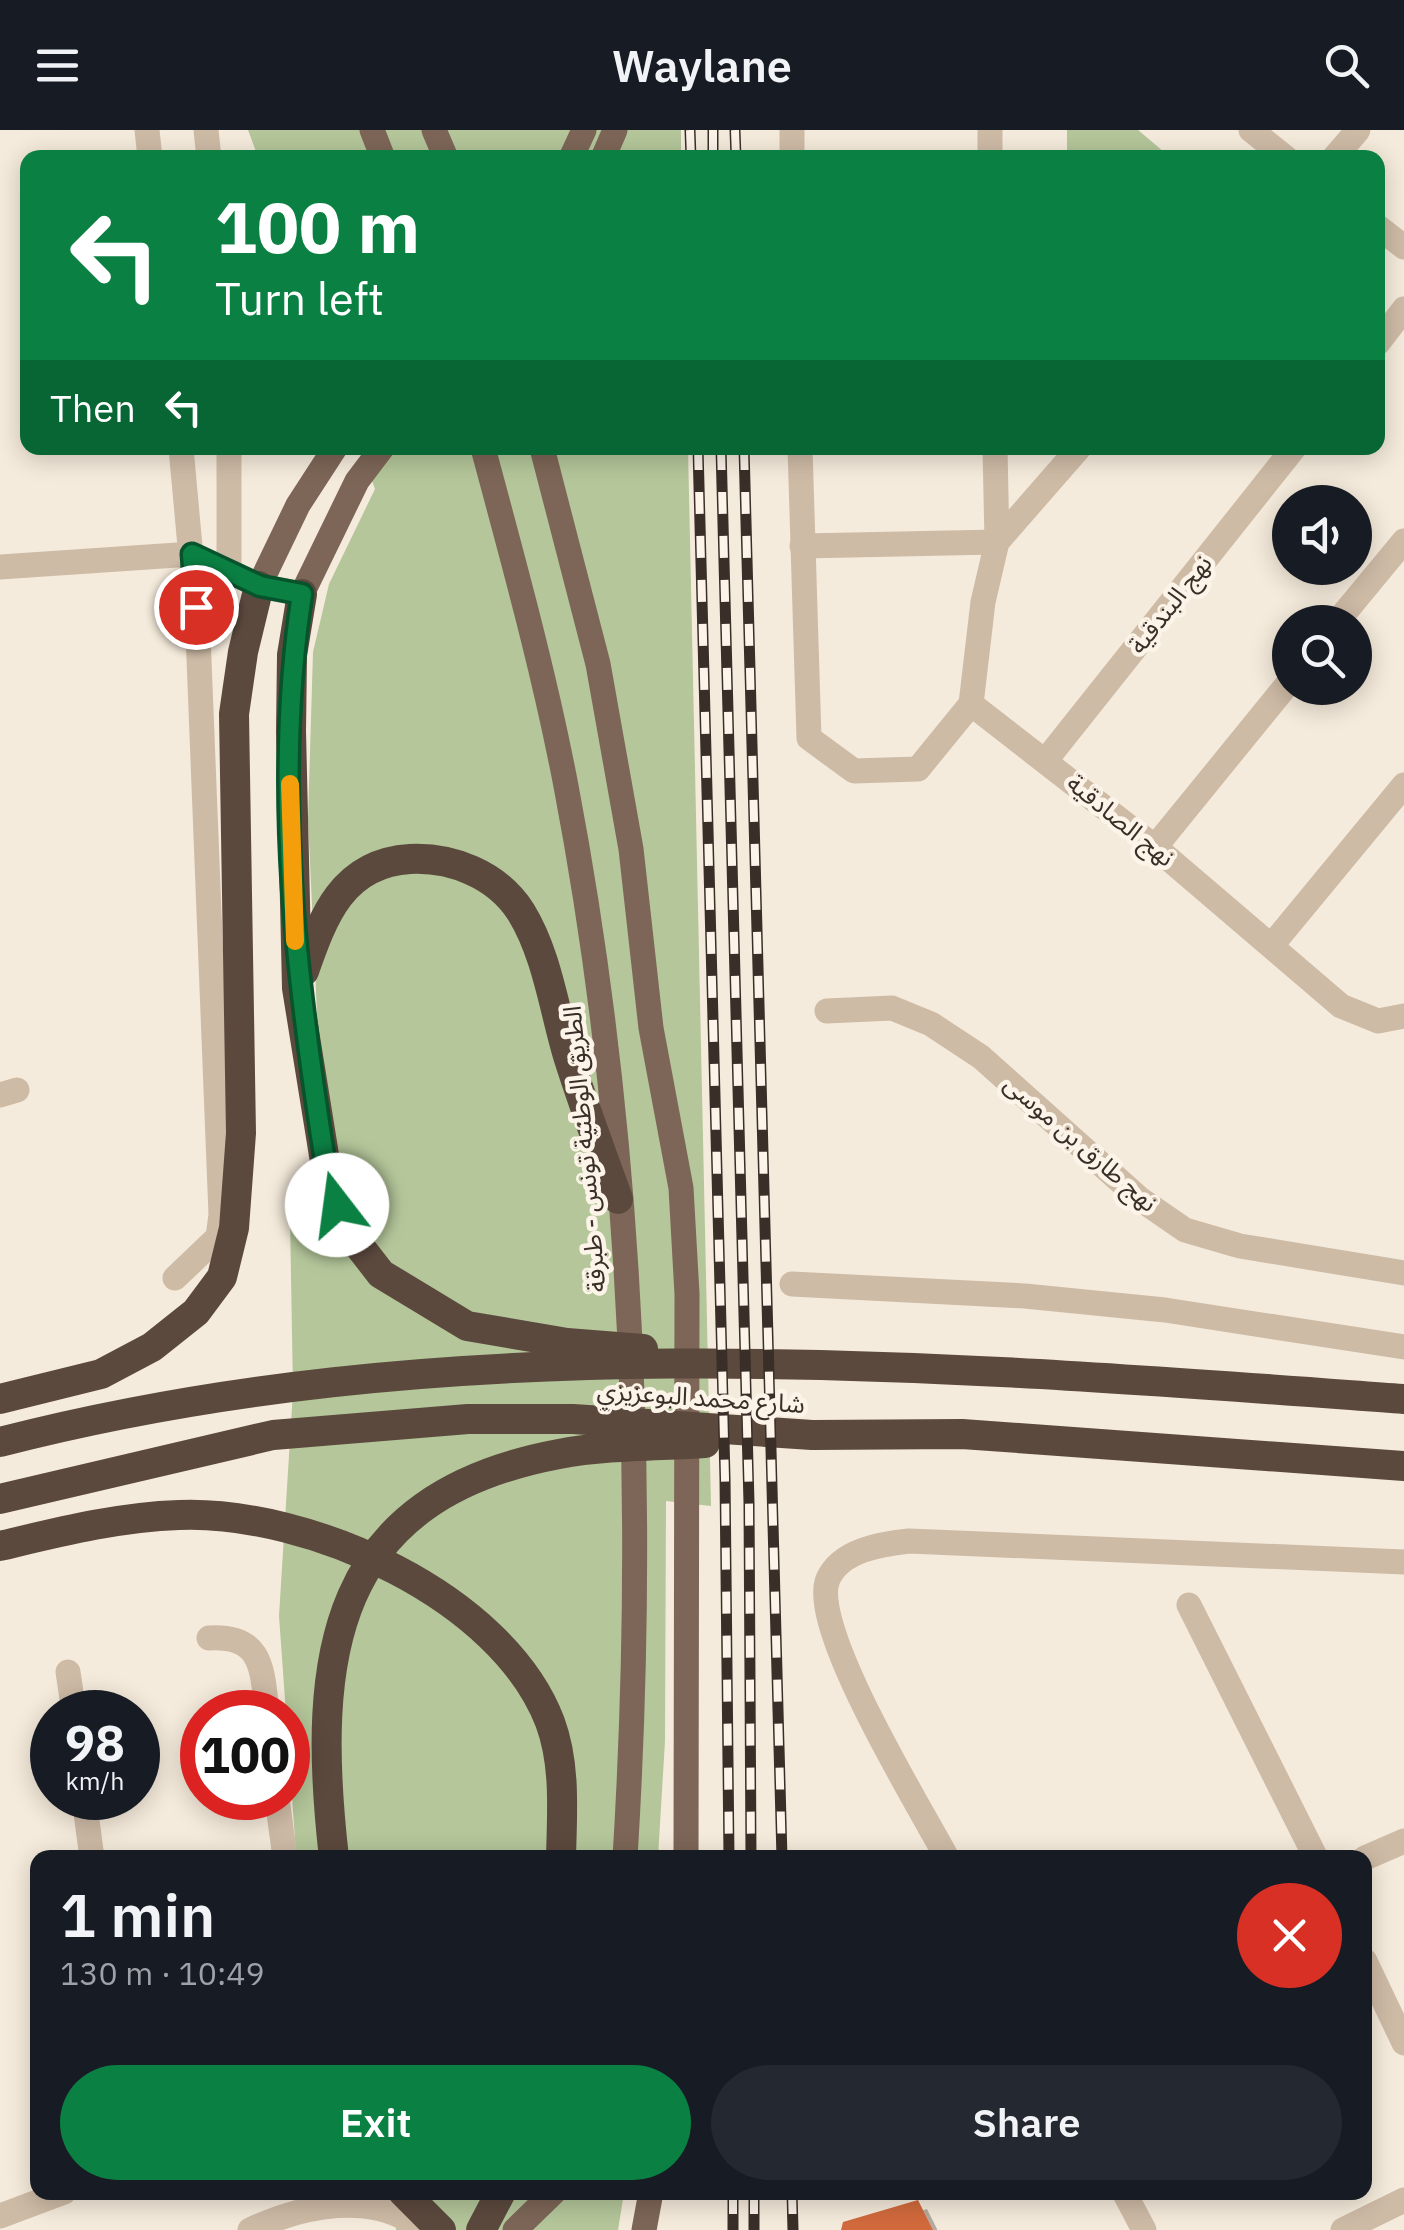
<!DOCTYPE html>
<meta charset="utf-8">
<style>
body{margin:0;font-family:"IBM Plex Sans","Noto Sans Arabic",sans-serif;background:#242831;color:#f1f3f6;height:100vh;display:flex;flex-direction:column;font-size:38px;white-space:nowrap}
*{box-sizing:border-box;margin:0}
p{font-size:32px;color:#9ea1a6}
.icon{flex:none;width:55px;height:55px;fill:none;stroke:currentColor;stroke-width:2;stroke-linecap:round;stroke-linejoin:round}
.map{position:relative;flex:1;overflow:hidden}
.details{position:absolute;left:30px;top:1720px;width:1342px;height:350px;display:flex;flex-direction:column;background:#171b24;border-radius:20px;box-shadow:0 5px 25px #0003}
.details>*{flex:none}
.guide{position:absolute;left:20px;top:20px;width:1365px;height:305px;border-radius:20px;box-shadow:0 5px 25px #0003;background:#0b8043;color:#fff;overflow:hidden}
.controls{position:absolute;left:1272px;top:355px;display:grid;gap:20px}
.controls a{display:grid;place-items:center;width:100px;height:100px;border-radius:50%;background:#171b24;box-shadow:0 5px 25px #0003;font-size:50px}
.speed{position:absolute;left:30px;top:1560px;display:flex;gap:20px;font-size:50px;font-weight:700;text-align:center}
.speed>*{display:grid;place-content:center;width:130px;height:130px;border-radius:50%;background:#171b24;box-shadow:0 5px 25px #0003;line-height:1}
.speed small{font-size:25px;font-weight:400}
.speed .limit{border:15px solid #d22;background:#fff;color:#111}
.pin{position:absolute;display:grid;place-items:center;width:85px;height:85px;color:#fff;margin:-42px;border:5px solid #fff;border-radius:50%;box-shadow:0 2px 10px #0007}
.me{position:absolute;width:110px;margin:-55px;rotate:345deg;stroke-linejoin:round;filter:drop-shadow(0 0 8px #0008)}
.turn{display:flex;align-items:center;gap:35px;height:210px;padding:0 30px;font-size:45px}
.turn .icon{width:130px;height:130px;stroke-width:2.5}
.turn b{display:block;font-size:70px;line-height:85px}
.then{display:flex;align-items:center;height:95px;padding:0 30px;background:#0003;gap:20px;font-size:38px}
.round{display:grid;place-items:center;flex:none;width:105px;height:105px;border-radius:52px;background:#242831}
.overview{display:flex;align-items:center;justify-content:space-between;height:170px;padding:0 30px}
h1{font-size:60px;font-weight:600;line-height:75px}
.action{display:flex;gap:20px;margin-top:auto;padding:20px 30px}
.action a{flex:1;height:115px;border-radius:60px;background:#0b8043;color:#fff;font-size:40px;font-weight:600;line-height:115px;text-align:center}
.action a+a{background:#242831;color:#f1f3f6}
header{display:flex;justify-content:space-between;align-items:center;height:130px;padding:0 30px;background:#171b24;font-size:45px;font-weight:600}
.map>svg:first-child{display:block}
.green{fill:#b4c69a}
.building{fill:#d26a3d;filter:url(#shadow)}
.lines{fill:none;stroke-linecap:round;stroke-linejoin:round}
.minor{stroke:#cebba6;stroke-width:25}
.major{stroke:#7d6657;stroke-width:25}
.highway{stroke:#5c493e;stroke-width:30}
.rail-casing{stroke:#3a2f28;stroke-width:11}
.rail{stroke:#fcf4e9;stroke-width:8;stroke-dasharray:22;stroke-linecap:butt}
.route-casing{stroke:#07532c;stroke-width:25}
.route{stroke:#0b8043;stroke-width:18}
.slow{stroke:#f59e0b;stroke-width:18}
.labels{text-anchor:middle;stroke-width:9;stroke-linejoin:round;paint-order:stroke}
.street-label{font-size:25px;fill:#3a2f28;stroke:#fcf4e9}
</style>
<header><svg class="icon" aria-label="menu" viewBox="0 0 24 24"><path d="M4 6h16M4 12h16M4 18h16"/></svg>Waylane<svg class="icon" aria-label="search" viewBox="0 0 24 24"><circle cx="10" cy="10" r="6"/><path d="M15 15l6 6"/></svg></header>
<div class="map">
<svg width="1404" height="2100" viewBox="0 0 1404 2100">
<defs>
<filter id="shadow"><feDropShadow dx="9" dy="9" stdDeviation="0" flood-color="#0004"/></filter>
</defs>
<rect width="100%" height="100%" fill="#f5ebdc"/>
<!-- green -->
<g class="green">
<polygon points="248,0 681,0 681,27 258,27"/>
<polygon points="1067,0 1138,0 1170,27 1067,27"/>
<polygon points="360,318 688,318 711,1376 666,1371 665,1611 658,1727 297,1727 296,1723 279,1486 293,1261 290,1088 323,1013 308,689 313,522 329,454 375,359"/>
<polygon points="391,2063 624,2063 618,2100 396,2100 397,2074"/>
</g>
<!-- building -->
<polygon class="building" points="918,2070 933,2100 841,2100 843,2092"/>
<g class="lines">
<!-- minor -->
<g class="minor">
<polyline points="147,0 150,28"/>
<polyline points="206,0 209,28"/>
<polyline points="792,0 792,28"/>
<polyline points="990,0 990,28"/>
<polyline points="1251,0 1286,28"/>
<polyline points="1334,28 1358,0"/>
<polyline points="1378,97 1404,117"/>
<polyline points="1378,213 1404,179"/>
<polyline points="229,318 229,443"/>
<polyline points="800,318 809,608 854,641 918,639 971,574"/>
<polyline points="802,416 997,412 1079,318"/>
<polyline points="0,437 192,424 259,456 302,464"/>
<polyline points="1337,492 1404,411"/>
<polyline points="971,574 1155,717 1341,876 1378,891 1404,886"/>
<polyline points="971,574 983,472 997,412 995,318"/>
<polyline points="1046,630 1294,318"/>
<polyline points="1155,717 1290,551"/>
<polyline points="1272,815 1404,655"/>
<polyline points="827,881 892,878 931,894 981,927 1140,1069 1185,1100 1240,1116 1404,1143"/>
<polyline points="0,965 17,960"/>
<polyline points="175,1148 218,1107 221,1085 198,504 181,318"/>
<polyline points="792,1154 1025,1166 1165,1180 1404,1217"/>
<polyline points="1189,1475 1316,1728"/>
<path d="M209 1508C263 1505 262 1539 267 1582"/>
<polyline points="68,1542 74,1582"/>
<polyline points="84,1668 92,1728"/>
<polyline points="277,1668 285,1728"/>
<path d="M947 1728C920 1677 808 1496 828 1449 841 1420 881 1414 909 1411L1404 1432"/>
<polyline points="1365,1728 1404,1711"/>
<polyline points="1365,1831 1404,1913"/>
<polyline points="1124,2062 1144,2100"/>
<polyline points="0,2086 64,2062"/>
<path d="M250 2100C301 2076 374 2059 422 2100"/>
<polyline points="1343,2100 1404,2070"/>
</g>
<!-- major -->
<g class="major">
<polyline points="372,0 383,28"/>
<polyline points="434,0 446,28"/>
<polyline points="571,28 584,0"/>
<polyline points="603,28 615,0"/>
<path d="M483 318C513 430 544 541 566 656 633 1008 647 1370 625 1728"/>
<polyline points="542,318 598,534 631,719 651,898 681,1058 687,1164 686,1728"/>
<polyline points="259,456 298,375 335,318"/>
<polyline points="302,464 357,351 382,318"/>
<polyline points="515,2100 554,2062"/>
<polyline points="644,2100 651,2062"/>
</g>
<!-- highway -->
<g class="highway">
<polyline points="302,464 292,525 291,601 297,858 328,1050 346,1099 381,1144 467,1196 567,1213 643,1219"/>
<path d="M304 841C323 787 342 733 410 729 451 727 497 744 521 782 547 824 554 879 568 926 583 974 601 1022 618 1069"/>
<polyline points="0,1269 101,1244 152,1217 196,1182 222,1147 234,1098 241,1003 234,584 243,522 259,456"/>
<path d="M0 1312C459 1194 937 1235 1404 1269"/>
<polyline points="0,1369 273,1305 468,1289 573,1289 812,1305 962,1304 1404,1336"/>
<path d="M0 1416C59 1402 118 1387 179 1385 309 1380 502 1466 550 1592 566 1635 562 1683 561 1728"/>
<path d="M334 1728C311 1526 330 1367 559 1324 606 1315 657 1316 705 1313"/>
<polyline points="403,2062 441,2100"/>
<polyline points="481,2100 501,2062"/>
</g>
<!-- rail casing -->
<g class="rail-casing">
<g id="rail">
<polyline points="690,0 691,28"/>
<polyline points="713,0 713,28"/>
<polyline points="735,0 736,28"/>
<polyline points="698,318 725,1348 729,1728"/>
<polyline points="721,318 749,1373 751,1728"/>
<polyline points="744,318 782,1728"/>
<polyline points="733,2062 733,2100"/>
<polyline points="754,2062 754,2100"/>
<polyline points="792,2062 793,2100"/>
</g>
</g>
<!-- rail -->
<use href="#rail" class="rail"/>
</g>
<g class="lines">
<!-- route casing -->
<g class="route-casing">
<path id="route" d="M196 477 192 424 260 456 302 464C272 658 297 858 328 1050L337 1075"/>
</g>
<!-- route -->
<use href="#route" class="route"/>
<!-- slow -->
<polyline class="slow" points="290,654 295,811"/>
</g>
<g class="labels">
<!-- street labels -->
<g class="street-label">
<text transform="translate(1170 474) rotate(-52)" y="9">نهج البندقية</text>
<text transform="translate(1121 690) rotate(39)" y="9">نهج الصادقية</text>
<text transform="translate(1081 1013) rotate(41)" y="9">نهج طارق بن موسى</text>
<text transform="translate(584 1019) rotate(-95)" y="9">الطريق الوطنية تونس - طبرقة</text>
<text transform="translate(701 1267) rotate(4)" y="9">شارع محمد البوعزيزي</text>
</g>
</g>
</svg>
<div class="controls">
<a><svg class="icon" aria-label="sound" viewBox="0 0 24 24"><path d="M4 9h4l5-4v14l-5-4H4zM17 9q2 3 0 6"/></svg></a>
<a><svg class="icon" aria-label="search" viewBox="0 0 24 24"><circle cx="10" cy="10" r="6"/><path d="M15 15l6 6"/></svg></a>
</div>
<div class="speed"><div>98<small>km/h</small></div><div class="limit">100</div></div>
<div class="pin" style="left:196px;top:477px;background:#d93025"><svg class="icon" aria-label="arrive" viewBox="0 0 24 24"><path d="M6 21V4h12l-3 4 3 4H6"/></svg></div>
<svg class="me" style="left:337px;top:1075px" viewBox="-20 -20 40 40"><circle r="19" fill="#fff"/><path d="M0-13L10 11 0 6-10 11z" fill="#0b8043"/></svg>
<div class="guide">
<div class="turn"><svg class="icon" aria-label="left" viewBox="0 0 24 24"><path d="M17 20v-9H6M10 6l-5 5 5 5"/></svg><div><b>100 m</b>Turn left</div></div>
<div class="then">Then<svg class="icon" aria-label="left" viewBox="0 0 24 24"><path d="M17 20v-9H6M10 6l-5 5 5 5"/></svg></div>
</div>
<section class="details">
<div class="overview"><div><h1>1 min</h1><p>130 m · 10:49</p></div><a class="round" style="background:#d93025;color:#fff"><svg class="icon" aria-label="close" viewBox="0 0 24 24"><path d="M6 6l12 12M18 6L6 18"/></svg></a></div>
<div class="action"><a>Exit</a><a>Share</a></div>
</section>
</div>
